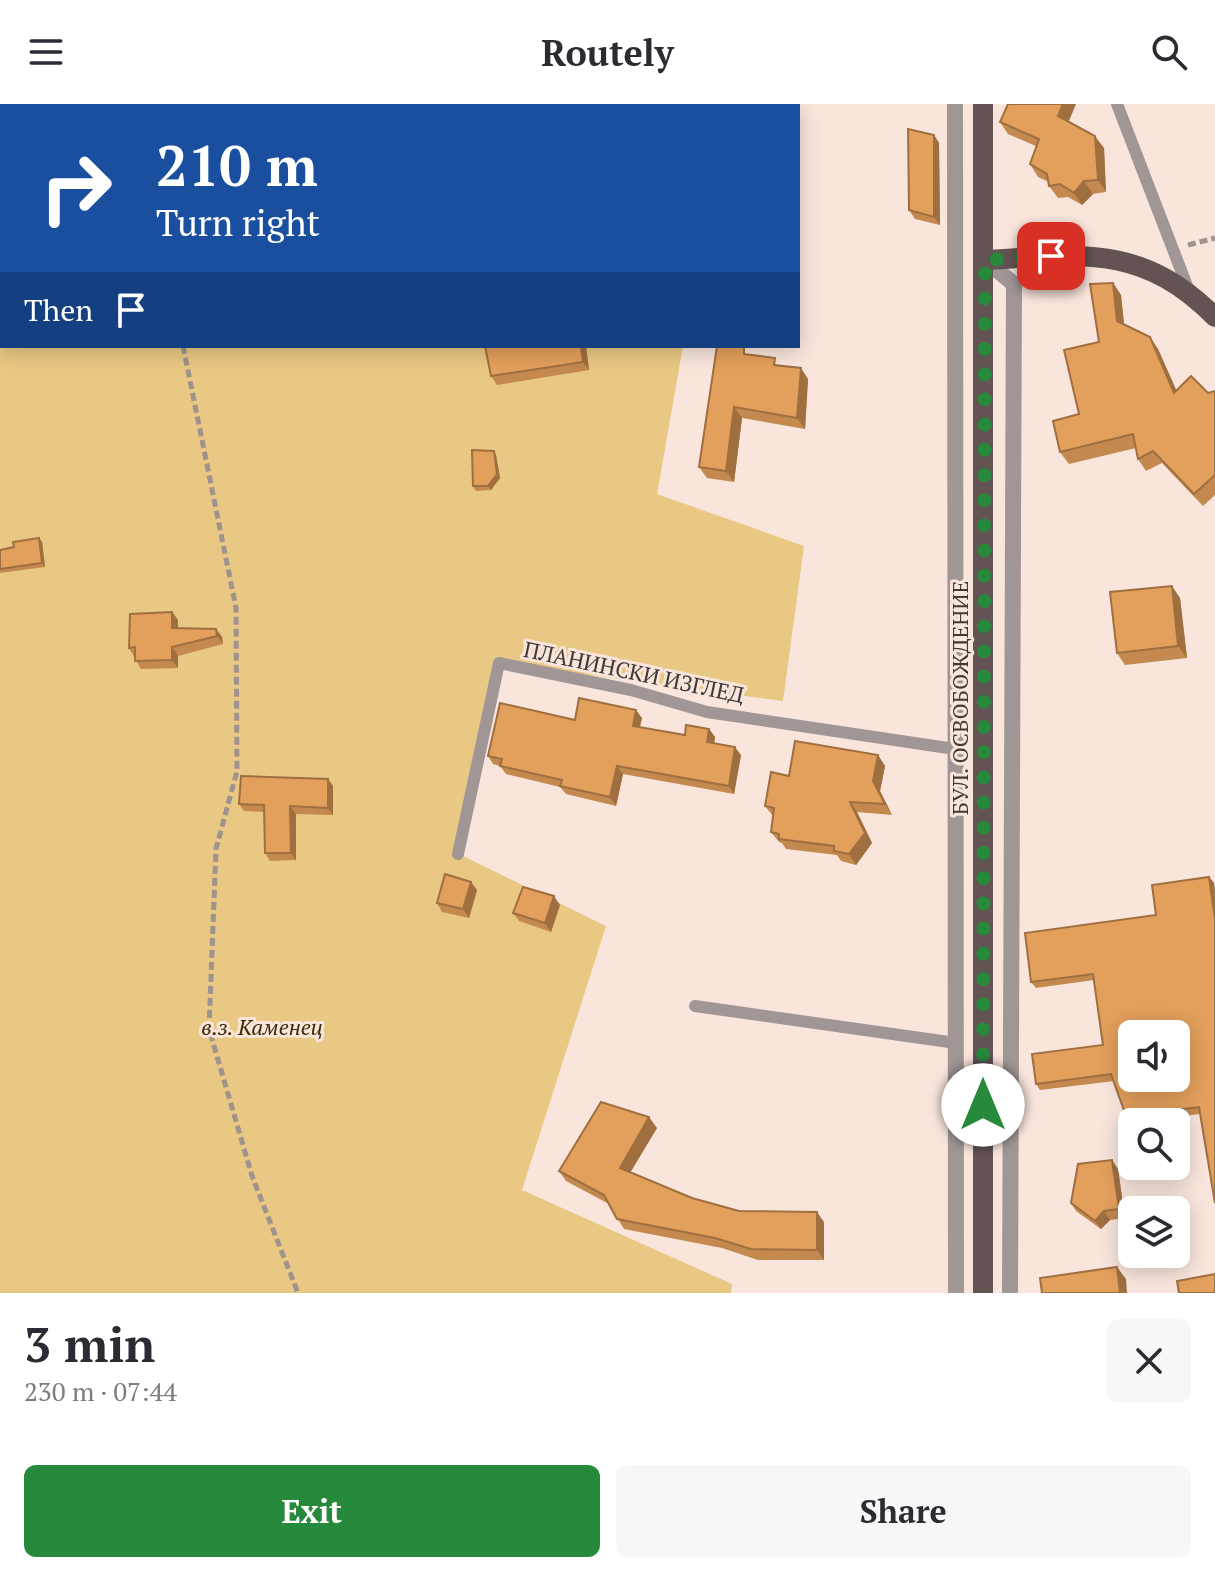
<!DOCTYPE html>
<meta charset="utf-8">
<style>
body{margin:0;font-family:"PT Serif",serif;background:#f7f7f7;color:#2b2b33;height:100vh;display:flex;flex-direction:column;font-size:30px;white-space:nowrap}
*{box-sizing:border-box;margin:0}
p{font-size:26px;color:#7c7c81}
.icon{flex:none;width:44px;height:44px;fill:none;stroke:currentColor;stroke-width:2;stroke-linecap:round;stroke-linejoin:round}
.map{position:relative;height:1189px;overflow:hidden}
.sheet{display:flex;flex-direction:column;background:#fff;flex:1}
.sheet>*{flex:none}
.hud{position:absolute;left:0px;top:0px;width:800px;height:244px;box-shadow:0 4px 20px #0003;background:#1a4fa0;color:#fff;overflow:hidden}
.tools{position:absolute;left:1118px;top:916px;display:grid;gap:16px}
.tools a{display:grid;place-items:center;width:72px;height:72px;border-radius:12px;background:#fff;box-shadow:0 4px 20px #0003;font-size:40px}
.pin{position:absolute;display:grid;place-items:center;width:68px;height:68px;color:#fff;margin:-34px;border-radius:16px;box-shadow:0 4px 12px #0006}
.me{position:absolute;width:88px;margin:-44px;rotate:0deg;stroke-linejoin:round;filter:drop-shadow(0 0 6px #0008)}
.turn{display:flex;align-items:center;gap:28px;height:168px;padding:0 24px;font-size:36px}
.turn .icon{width:104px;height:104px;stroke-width:2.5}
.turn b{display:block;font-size:56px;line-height:68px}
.then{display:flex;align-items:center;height:76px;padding:0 24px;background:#0003;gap:16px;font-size:30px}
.round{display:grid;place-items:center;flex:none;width:84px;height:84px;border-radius:12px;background:#f7f7f7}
.head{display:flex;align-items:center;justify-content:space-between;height:136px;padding:0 24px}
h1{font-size:48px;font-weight:700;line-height:60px}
.action{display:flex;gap:16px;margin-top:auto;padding:16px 24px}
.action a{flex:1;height:92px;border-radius:12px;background:#27893c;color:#fff;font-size:32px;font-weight:700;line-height:92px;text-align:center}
.action a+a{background:#f7f7f7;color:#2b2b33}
header{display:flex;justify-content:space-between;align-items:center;height:104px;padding:0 24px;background:#fff;font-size:36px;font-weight:700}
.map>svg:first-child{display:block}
.green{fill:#e9c883}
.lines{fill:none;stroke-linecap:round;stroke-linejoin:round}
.path{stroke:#a0928c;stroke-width:5;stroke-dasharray:8 4;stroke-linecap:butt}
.lane{stroke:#a09696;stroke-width:12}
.street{stroke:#a09696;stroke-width:16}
.primary{stroke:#635352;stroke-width:20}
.wall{fill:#c3894f}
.shaded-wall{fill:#9f6f40}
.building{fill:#e39f5c;stroke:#9f6f40;stroke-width:2;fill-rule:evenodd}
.route{stroke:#27893c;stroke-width:14;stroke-dasharray:0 25.2}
.labels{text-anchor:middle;stroke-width:6;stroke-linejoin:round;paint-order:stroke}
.street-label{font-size:22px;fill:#413936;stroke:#f9e5dc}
.park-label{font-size:22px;font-style:italic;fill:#3d2c04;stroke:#f9e5dc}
</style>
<header><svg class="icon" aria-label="menu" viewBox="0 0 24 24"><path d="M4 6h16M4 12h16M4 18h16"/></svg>Routely<svg class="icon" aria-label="search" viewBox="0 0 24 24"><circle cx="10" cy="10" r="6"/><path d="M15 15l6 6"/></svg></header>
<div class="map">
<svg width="1215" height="1189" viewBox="0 0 1215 1189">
<rect width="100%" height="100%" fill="#f9e5dc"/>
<!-- green -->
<polygon class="green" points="0,0 281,2 2,2 2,242 683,242 657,390 804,442 783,597 499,559 459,750 606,822 522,1086 732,1180 731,1189 0,1189"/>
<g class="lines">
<!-- path -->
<g class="path">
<polyline points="135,2 135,0"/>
<polyline points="1188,141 1215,134"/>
<polyline points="183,242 236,504 237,667 216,745 209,925 252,1072 298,1189"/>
</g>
<!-- lane -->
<g class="lane">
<polyline points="1117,0 1189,187"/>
<polyline points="458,750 499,559 631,586 707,608 955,645"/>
<polyline points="695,902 956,939"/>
</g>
<!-- street -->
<g class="street">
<polyline points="955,0 956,1189"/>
<polyline points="985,156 1014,180 1010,1189"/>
</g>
<!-- primary -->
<g class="primary">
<path d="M985 156C1081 151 1141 139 1215 213"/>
<polyline points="983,1189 983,0"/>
</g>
</g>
<!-- wall -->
<g class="wall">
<polygon points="1000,18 1069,18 1104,44 1106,88 1093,90 1082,101 1068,93 1058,94 1049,82 1049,78 1038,73 1030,60 1036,42 1008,30"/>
<polygon points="934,31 939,39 940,121 915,115 909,106"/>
<polygon points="1113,179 1121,191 1124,221 1158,245 1176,287 1208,289 1215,287 1215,391 1203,402 1162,359 1146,367 1138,355 1136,344 1069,360 1060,348 1079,310 1099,238"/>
<polygon points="586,242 589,266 497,281 491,272"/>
<polygon points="750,251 781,262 808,275 805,325 742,314 734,378 707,374 699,363"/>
<polygon points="496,351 500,374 491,386 476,387 473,382"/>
<polygon points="42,438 45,463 0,469 0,446"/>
<polygon points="1180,494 1187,554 1125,561 1117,549"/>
<polygon points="172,508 178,516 178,524 216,525 222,533 223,540 178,552 178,564 141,565 129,544"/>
<polygon points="642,614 640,623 685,631 709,625 715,633 714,639 741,651 734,690 623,670 616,702 566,690 560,683 506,670 500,662 493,660 488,652 575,616"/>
<polygon points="878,651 885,662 880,687 892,711 857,708 872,739 856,761 841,757 837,751 786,745 782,739 779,738 771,728 773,712 765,702 789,672"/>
<polygon points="328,675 333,682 333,711 296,710 296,756 270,757 265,749 264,708 244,707 239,700"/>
<polygon points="1209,773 1214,779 1215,789 1215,1099 1200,1010 1131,1018 1126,1012 1114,977 1040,986 1036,980 1103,941 1094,876 1036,884 1031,878 1156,811"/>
<polygon points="477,786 469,814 442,808 437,799"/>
<polygon points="560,801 551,828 519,817 513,809"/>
<polygon points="657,1024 630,1068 692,1094 739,1107 824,1118 824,1156 758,1156 722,1144 624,1125 609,1100 566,1077 559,1067"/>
<polygon points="1118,1065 1125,1114 1110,1116 1101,1125 1076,1107 1071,1099"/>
</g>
<!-- shaded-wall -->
<g class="shaded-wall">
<polygon points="1063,0 1076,0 1066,24 1058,12"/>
<polygon points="934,31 939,39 940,121 934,113"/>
<polygon points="1095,32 1104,44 1106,88 1098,76"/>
<polygon points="1084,77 1093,90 1082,101 1074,89"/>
<polygon points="1113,179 1121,191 1125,230 1117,217"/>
<polygon points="1150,233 1158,245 1183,301 1174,289"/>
<polygon points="581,242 586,242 589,266 583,258"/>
<polygon points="801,264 808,275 805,325 797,314"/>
<polygon points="734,303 742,314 734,378 726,367"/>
<polygon points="494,347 496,351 500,374 491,386 488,382"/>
<polygon points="39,434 42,438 45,463 42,459"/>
<polygon points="1172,482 1180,494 1187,554 1178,542"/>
<polygon points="172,508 178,516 178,533 172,524"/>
<polygon points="216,525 222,533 223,540 217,532"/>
<polygon points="172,543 178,552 178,564 172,556"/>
<polygon points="636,606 642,614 638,630 633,622"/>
<polygon points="709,625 715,633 713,646 707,638"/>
<polygon points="735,643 741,651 734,690 729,682"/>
<polygon points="878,651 885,662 880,687 892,711 885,700 873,677"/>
<polygon points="617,662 623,670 616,702 610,693"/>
<polygon points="328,675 333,682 333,711 328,704"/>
<polygon points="850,698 857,708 872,739 856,761 849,750"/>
<polygon points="290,702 296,710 296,756 291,749"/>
<polygon points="1209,773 1214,779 1215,789 1215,815"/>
<polygon points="471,778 477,786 469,814 463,805"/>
<polygon points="554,792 560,801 551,828 545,819"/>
<polygon points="649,1013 657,1024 627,1074 620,1064"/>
<polygon points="1112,1056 1118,1065 1125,1114 1119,1105"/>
<polygon points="1104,1107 1110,1116 1101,1125 1095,1117"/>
<polygon points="817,1108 824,1118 824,1156 817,1146"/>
<polygon points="1117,1163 1126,1175 1127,1189 1120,1189"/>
</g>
<!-- building -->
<g class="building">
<rect x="577" y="0" width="61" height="2"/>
<polygon points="1008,0 1063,0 1058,12 1095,32 1098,76 1084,77 1074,89 1060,80 1049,82 1047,70 1030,60 1039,35 1000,18"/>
<polygon points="908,25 934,31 934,113 909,106"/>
<polygon points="1113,179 1117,217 1150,233 1174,289 1191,272 1208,289 1215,287 1215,371 1194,390 1153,347 1138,355 1133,330 1060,348 1053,317 1079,310 1064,246 1099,238 1090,180"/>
<polygon points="485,242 581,242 583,258 491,272"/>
<polygon points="717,242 744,242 744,250 775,254 774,261 801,264 797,314 734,303 726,367 699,363"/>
<polygon points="472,346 494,347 497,370 488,382 473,382"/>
<polygon points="39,434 42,459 0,465 0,446 14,443 13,438"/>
<polygon points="1172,482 1178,542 1117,549 1110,488"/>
<polygon points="172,508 172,524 216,525 217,532 172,543 172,556 135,557 135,543 129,544 130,510"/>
<polygon points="579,594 636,606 633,622 685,631 686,621 709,625 707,638 735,643 729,682 617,662 610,693 560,682 562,676 500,662 502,655 488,652 500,599 575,616"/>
<polygon points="795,637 878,651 873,677 885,700 850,698 865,729 849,750 834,747 834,742 779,735 779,730 771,728 774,704 765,702 771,668 789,672"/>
<polygon points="241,672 328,675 328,704 290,702 291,749 265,749 264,701 239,700"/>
<polygon points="445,770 471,778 463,805 437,799"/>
<path d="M1209 773 1215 815V1099L1199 1003 1126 1012 1111 970 1036 980 1032 950 1103 941 1093 870 1031 878 1025 829 1156 811 1152 781ZM1132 930H1176V974H1132Z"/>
<polygon points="523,783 554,792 545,819 513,809"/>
<polygon points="601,998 649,1013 620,1064 692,1094 739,1107 817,1108 817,1146 751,1145 715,1134 617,1115 604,1091 559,1067"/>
<polygon points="1112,1056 1119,1105 1104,1107 1095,1117 1071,1099 1078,1060"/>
<polygon points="1117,1163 1120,1189 1042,1189 1040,1174"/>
<polygon points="1215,1170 1215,1189 1179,1189 1177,1177"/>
</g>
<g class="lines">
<!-- route -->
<polyline class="route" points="983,1001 985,156 1051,152"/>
</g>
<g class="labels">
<!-- street labels -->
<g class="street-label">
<text transform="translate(634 568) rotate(12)" y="8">ПЛАНИНСКИ ИЗГЛЕД</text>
<text transform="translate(960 594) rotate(-90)" y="8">БУЛ. ОСВОБОЖДЕНИЕ</text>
</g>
<!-- park labels -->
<g class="park-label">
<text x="262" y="931">в.з. Каменец</text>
</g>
</g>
</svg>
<div class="tools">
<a><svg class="icon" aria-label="sound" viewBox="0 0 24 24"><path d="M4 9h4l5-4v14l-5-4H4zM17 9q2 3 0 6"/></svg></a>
<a><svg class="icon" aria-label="search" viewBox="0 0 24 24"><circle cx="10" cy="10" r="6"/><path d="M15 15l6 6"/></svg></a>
<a><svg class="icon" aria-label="layers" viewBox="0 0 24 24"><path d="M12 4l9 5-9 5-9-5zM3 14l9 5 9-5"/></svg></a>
</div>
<div class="pin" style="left:1051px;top:152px;background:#d93025"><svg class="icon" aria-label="arrive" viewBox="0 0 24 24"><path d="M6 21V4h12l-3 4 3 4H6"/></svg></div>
<svg class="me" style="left:983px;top:1001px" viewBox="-20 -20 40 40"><circle r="19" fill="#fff"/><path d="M0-13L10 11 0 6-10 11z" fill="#27893c"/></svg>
<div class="hud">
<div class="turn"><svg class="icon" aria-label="right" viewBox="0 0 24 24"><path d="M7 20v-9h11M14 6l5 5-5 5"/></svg><div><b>210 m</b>Turn right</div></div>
<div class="then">Then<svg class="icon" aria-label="arrive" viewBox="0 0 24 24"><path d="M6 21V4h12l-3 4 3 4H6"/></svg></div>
</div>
</div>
<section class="sheet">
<div class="head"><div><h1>3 min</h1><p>230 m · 07:44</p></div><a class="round"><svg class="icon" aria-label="close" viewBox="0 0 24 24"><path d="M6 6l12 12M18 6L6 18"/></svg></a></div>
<div class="action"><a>Exit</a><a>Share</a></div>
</section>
